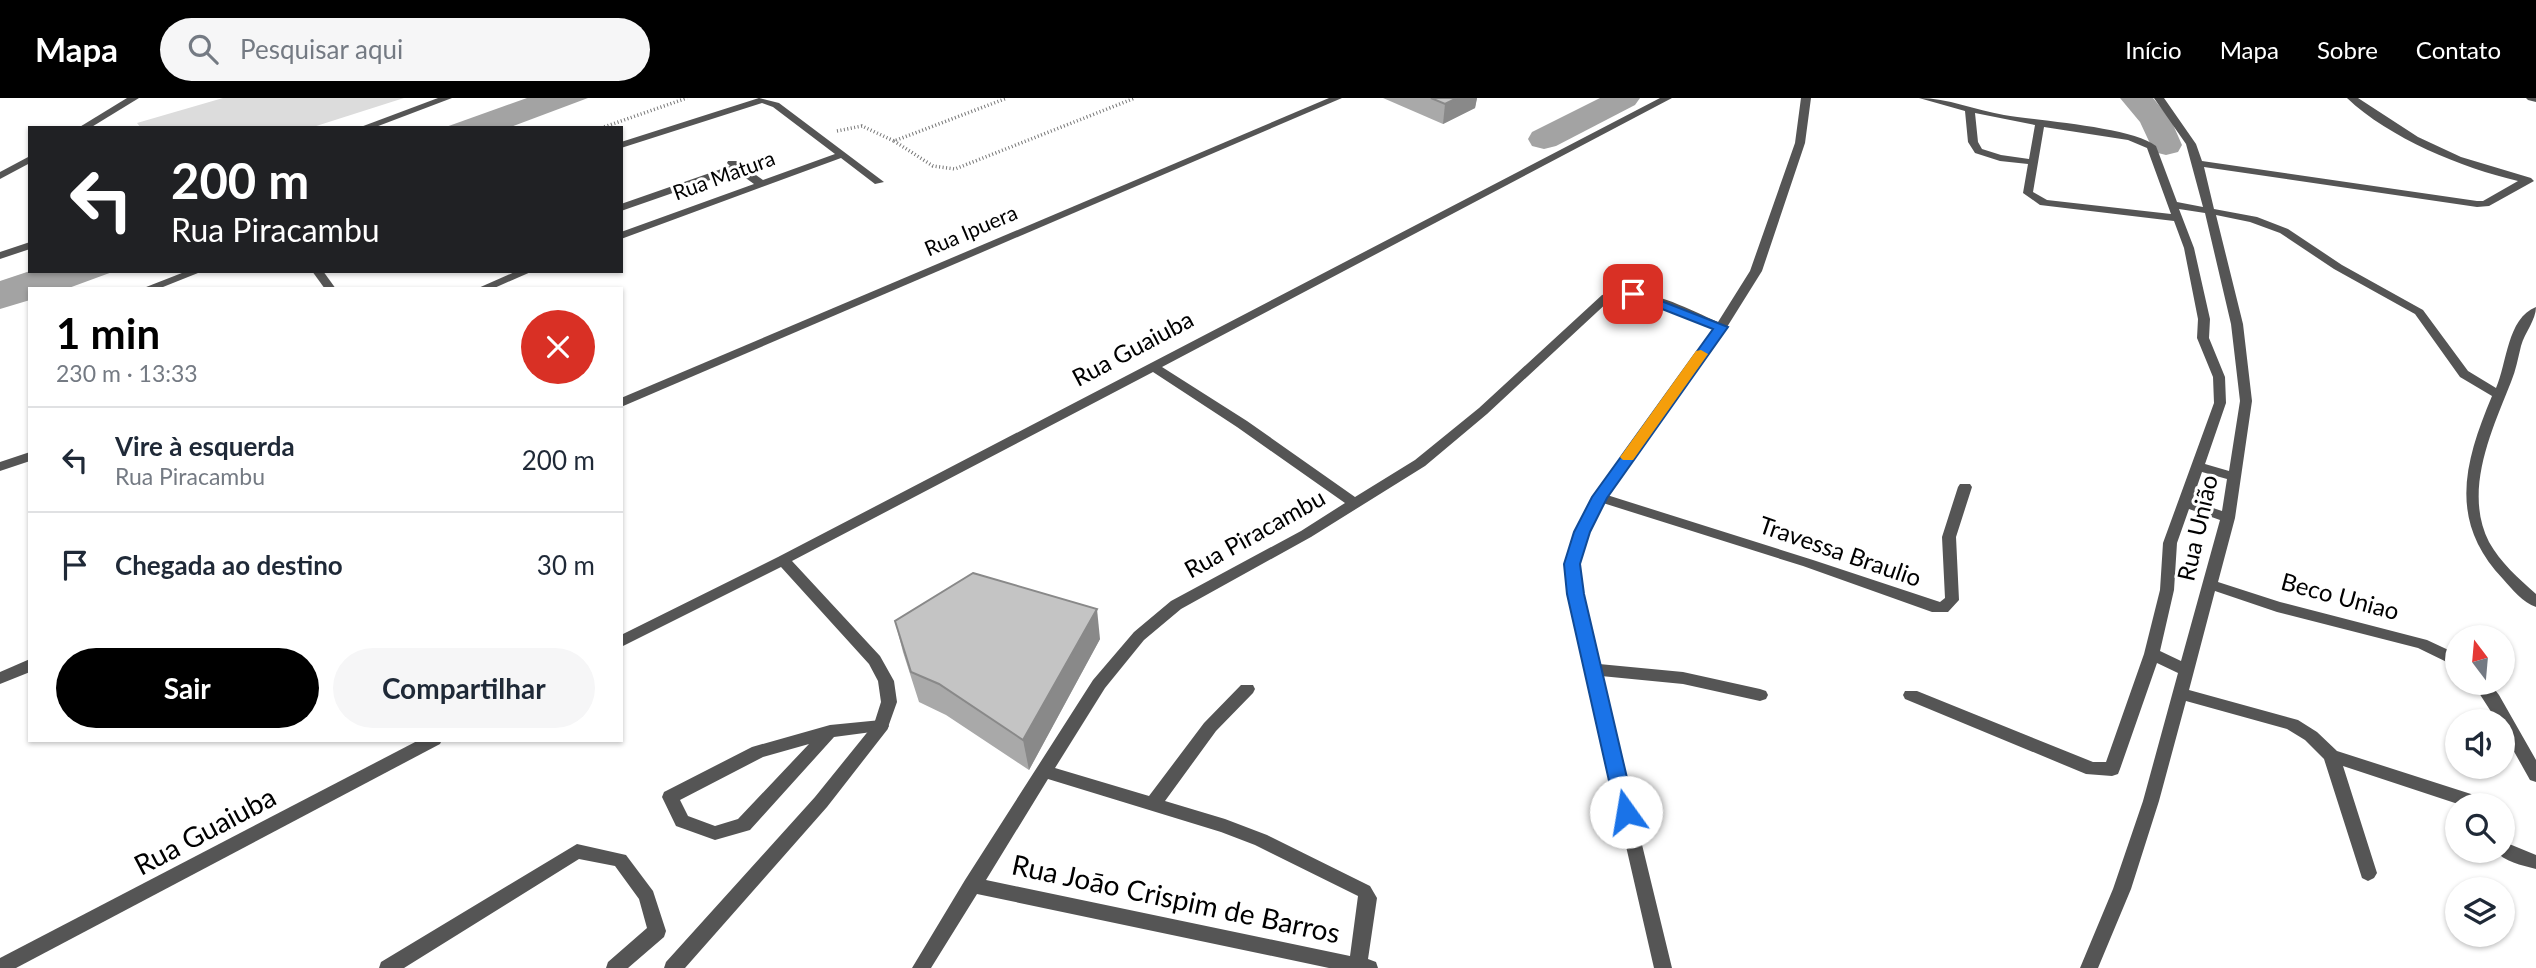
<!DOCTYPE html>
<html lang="pt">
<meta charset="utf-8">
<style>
body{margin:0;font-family:Lato,sans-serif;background:#f6f6f7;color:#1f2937;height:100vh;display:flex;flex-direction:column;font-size:26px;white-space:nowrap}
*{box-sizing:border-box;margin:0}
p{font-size:23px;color:#747a83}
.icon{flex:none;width:38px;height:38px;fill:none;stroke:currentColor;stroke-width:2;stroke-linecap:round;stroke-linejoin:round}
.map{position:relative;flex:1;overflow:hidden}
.sheet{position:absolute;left:28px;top:189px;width:595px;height:455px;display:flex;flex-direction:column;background:#fff;border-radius:0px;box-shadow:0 2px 5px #0004}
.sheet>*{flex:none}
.top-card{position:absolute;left:28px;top:28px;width:595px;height:147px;border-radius:0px;box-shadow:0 2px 5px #0004;background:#202124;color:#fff;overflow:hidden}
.needle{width:46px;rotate:344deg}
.buttons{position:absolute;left:2445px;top:527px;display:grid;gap:14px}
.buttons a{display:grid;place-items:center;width:70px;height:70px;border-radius:50%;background:#fff;box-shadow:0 2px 5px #0004;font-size:35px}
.pin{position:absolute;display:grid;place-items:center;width:60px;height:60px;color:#fff;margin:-30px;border-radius:14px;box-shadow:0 4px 10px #0006}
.me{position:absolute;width:77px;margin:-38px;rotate:347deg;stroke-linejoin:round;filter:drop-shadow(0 0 5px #0008)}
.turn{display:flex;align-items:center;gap:24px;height:147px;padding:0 28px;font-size:32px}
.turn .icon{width:91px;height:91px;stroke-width:2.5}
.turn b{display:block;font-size:49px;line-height:60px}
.round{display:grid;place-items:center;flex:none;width:74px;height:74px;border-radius:37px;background:#f6f6f7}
.head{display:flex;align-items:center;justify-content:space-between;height:119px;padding:0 28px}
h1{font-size:42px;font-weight:700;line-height:52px;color:#000}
.cta{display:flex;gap:14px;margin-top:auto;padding:14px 28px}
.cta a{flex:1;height:80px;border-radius:42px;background:#000;color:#fff;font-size:28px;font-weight:700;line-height:80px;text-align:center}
.cta a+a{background:#f6f6f7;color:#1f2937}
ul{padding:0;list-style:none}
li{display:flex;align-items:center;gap:21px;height:105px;padding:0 28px;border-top:2px solid #e0e1e3}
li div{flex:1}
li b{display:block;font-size:26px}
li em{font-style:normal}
header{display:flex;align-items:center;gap:42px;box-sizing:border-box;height:98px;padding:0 35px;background:#000;color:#fff}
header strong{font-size:33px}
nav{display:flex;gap:38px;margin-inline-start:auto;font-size:24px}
.search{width:490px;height:63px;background:#f6f6f7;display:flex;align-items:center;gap:18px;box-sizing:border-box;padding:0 24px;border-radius:38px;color:#747a83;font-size:26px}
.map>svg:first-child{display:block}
.green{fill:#dcdcdc}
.water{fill:#a3a3a3}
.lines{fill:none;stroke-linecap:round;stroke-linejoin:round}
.river{fill:#a3a3a3;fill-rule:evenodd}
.path{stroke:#777;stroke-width:3.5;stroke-dasharray:1 2.5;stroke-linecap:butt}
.service{fill:#555;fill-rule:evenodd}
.minor{fill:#555;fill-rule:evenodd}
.tertiary{fill:#555;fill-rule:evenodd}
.wall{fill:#a9a9a9}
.shaded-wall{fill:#898989}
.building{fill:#c4c4c4;stroke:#898989;stroke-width:2}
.route{fill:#1a73e8;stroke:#114b97;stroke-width:2}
.slow{fill:#f59e0b}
.labels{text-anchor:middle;stroke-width:6;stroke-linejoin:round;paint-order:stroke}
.far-street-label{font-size:21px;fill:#000;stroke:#fff}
.street-label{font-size:24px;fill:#000;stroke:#fff}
.near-street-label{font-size:28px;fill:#000;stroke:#fff}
</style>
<header>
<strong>Mapa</strong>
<div class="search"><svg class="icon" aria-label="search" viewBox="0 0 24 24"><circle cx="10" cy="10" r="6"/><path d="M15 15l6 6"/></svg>Pesquisar aqui</div>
<nav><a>Início</a><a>Mapa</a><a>Sobre</a><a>Contato</a></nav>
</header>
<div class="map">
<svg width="2536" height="870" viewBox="0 0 2536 870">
<rect width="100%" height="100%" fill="#fff"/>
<!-- green -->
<polygon class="green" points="223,0 404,0 310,30 141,30 137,25"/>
<!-- water -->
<g class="water">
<polygon points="527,0 588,0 508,30 443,30"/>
<polygon points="30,173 115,173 66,191 30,191 30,202 0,211 0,183"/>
</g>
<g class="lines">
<!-- river -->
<g class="river">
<polygon points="1600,0 1640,0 1635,7 1556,48 1544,51 1532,48 1528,41 1532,34"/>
<polygon points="2120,0 2153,0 2171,22 2182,47 2178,54 2166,57 2154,54 2140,24"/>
</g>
<!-- path -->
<g class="path">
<polyline points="601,30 687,0"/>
<polyline points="837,33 862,28 894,43 1007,0"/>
<polyline points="894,43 933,68 955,71 1135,0"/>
</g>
<!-- service -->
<g class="service">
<path d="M881 622 887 624 889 628 887 632 834 639 750 732 715 742 676 728 662 699 664 694 752 649 830 627ZM809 646 738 721 715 728 688 718 680 702 763 659Z"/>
<polygon points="577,746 626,757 653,793 666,833 664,839 628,870 606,870 608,864 647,830 639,801 615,768 579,761 404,870 379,870 381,864"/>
</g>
<!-- minor -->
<g class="minor">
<polygon points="438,0 452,0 373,30 358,30"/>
<polygon points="759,0 779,5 884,84 875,86 841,60 621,141 621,134 754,86 736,73 621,113 621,106 730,68 727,65 728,63 736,63 763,82 835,56 773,9 762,5 621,50 621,44"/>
<polygon points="1329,0 1342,0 621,309 621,300"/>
<path d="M1660 0H1672L1162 269 1247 323 1355 399 1415 362 1479 310 1602 197C1644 186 1681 208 1718 224L1750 173 1795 45 1801 0H1811L1805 45 1762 173 1727 229 1607 397 1813 462 1940 504 1945 500 1942 439 1958 389 1960 386H1970L1972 389 1956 439 1959 502 1948 514H1932L1803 468 1603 405C1594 424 1580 446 1579 467 1578 499 1591 535 1599 566L1683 574 1760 591 1766 593 1768 597 1766 601 1760 603 1683 586 1601 578 1672 870H1654L1568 496 1565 466 1575 434 1592 399 1714 230C1682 217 1646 193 1610 202L1487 316 1425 368 1311 439 1181 511 1144 542 1105 590 1055 670 1149 698 1204 625 1241 587H1253L1255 591 1253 595 1216 633 1165 703 1225 721 1267 737 1370 788 1377 800 1368 861 1376 864 1378 870H1329L977 796 931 870H912L965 782 1093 582 1134 534 1171 503 1301 433 1345 405 1237 329 1153 274 792 463 880 558 894 583 897 604 887 632 827 709 685 870H664L666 864 815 699 874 626 881 604 878 583 869 566 781 469 621 549V537L778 459ZM1048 681 1221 734 1255 747 1358 798 1350 858 986 782Z"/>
<path d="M1919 0C1948 0 1975 12 2004 17 2039 23 2132 29 2156 48L2177 104 2203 109 2186 46 2154 0H2164L2196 46 2202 63 2477 103H2483L2518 83C2462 70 2389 40 2347 0H2358L2418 39 2461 59 2531 80 2534 83 2489 108 2477 109 2204 69 2214 111 2257 119 2288 131 2342 167 2423 212 2468 273 2496 290C2507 266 2507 220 2536 209 2536 222 2525 234 2521 248 2518 260 2516 272 2511 284 2492 332 2463 393 2489 444 2500 464 2519 481 2536 496V509C2523 505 2512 491 2503 481 2448 423 2464 365 2492 298L2460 279 2415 216 2334 171 2280 135 2250 124 2216 117 2243 226 2252 303 2235 420 2218 484 2280 504 2427 542 2457 556V569L2418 550 2277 514 2215 493 2189 592 2298 622 2317 634 2337 653 2471 696 2482 707H2461L2343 668 2377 775 2374 780 2368 783 2362 780 2324 661 2305 642 2287 631 2186 603 2159 703 2131 791 2098 870H2080L2113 791 2143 703 2178 575 2157 565 2120 671 2118 676 2112 678 2086 676 1905 601 1903 597 1905 593H1917L2093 664H2106L2144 556 2160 492 2163 445 2214 305 2213 279 2197 240 2198 221 2184 150 2174 123 2040 107 2023 95 2028 66 2000 63 1975 55 1968 44 1965 13ZM1975 15 2035 27 2029 61 2001 57 1982 51 1978 44ZM2044 29 2128 42 2147 50 2171 116 2047 102 2033 94ZM2179 111 2205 115 2231 226 2240 303 2229 373 2205 366 2226 305 2225 279 2209 240 2210 221 2194 150ZM2202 374 2227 381 2222 413 2192 403ZM2189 411 2220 422 2181 563 2160 553 2174 492 2177 445Z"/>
<polygon points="2526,0 2536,0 2536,4 2528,2"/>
<polygon points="30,144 30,151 0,161 0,154"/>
<polygon points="187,173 203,173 158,191 141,191"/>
<polygon points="312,173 323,173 336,191 325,191"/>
<polygon points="517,173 533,173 492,191 476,191"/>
<polygon points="30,354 30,363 0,373 0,364"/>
<polygon points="30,561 30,574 0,586 0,574"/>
<polygon points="2472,584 2489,584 2499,597 2536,662 2536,684 2530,682 2502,632 2502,623 2497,623"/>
<polygon points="419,642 442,642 440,646 16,870 0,870 0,860"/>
<path d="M2502 743 2536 757V771C2521 767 2505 764 2494 752H2502Z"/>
</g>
<!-- tertiary -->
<g class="tertiary">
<polygon points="127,0 139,0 90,30 78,30"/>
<polygon points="30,58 30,65 0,81 0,74"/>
</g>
</g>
<!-- wall -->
<g class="wall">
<polygon points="1383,0 1477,0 1475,10 1443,26"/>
<polygon points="895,523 1100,541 1029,672 946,617 919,604 903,554"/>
</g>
<!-- shaded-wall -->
<g class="shaded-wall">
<polygon points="1457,0 1477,0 1475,10 1443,26 1445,6"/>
<polygon points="1097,511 1100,541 1029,672 1023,642"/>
</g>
<!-- building -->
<g class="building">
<polygon points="1431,0 1457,0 1445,6"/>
<polygon points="973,475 1097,511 1023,642 939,586 911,574 895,523"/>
</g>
<!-- route -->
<polygon class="route" points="1633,192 1728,229 1607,400 1590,434 1580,466 1584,496 1635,714 1632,720 1626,722 1619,720 1616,714 1567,496 1564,466 1574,434 1592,399 1713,231 1629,198 1629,193"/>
<!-- slow -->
<polygon class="slow" points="1701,252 1708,256 1633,362 1623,362 1620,359 1623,355 1696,253"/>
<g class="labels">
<!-- far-street labels -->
<g class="far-street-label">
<text transform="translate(724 78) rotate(-20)" y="7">Rua Matura</text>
<text transform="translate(971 133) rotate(-23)" y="7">Rua Ipuera</text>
</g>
<!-- street labels -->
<g class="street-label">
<text transform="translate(1133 251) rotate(-28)" y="8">Rua Guaiuba</text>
<text transform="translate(2198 430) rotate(-77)" y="8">Rua União</text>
<text transform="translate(1255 436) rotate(-29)" y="8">Rua Piracambu</text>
<text transform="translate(1840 454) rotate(19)" y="8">Travessa Braulio</text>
<text transform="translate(2340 499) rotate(15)" y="8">Beco Uniao</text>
</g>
<!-- near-street labels -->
<g class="near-street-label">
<text transform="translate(205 733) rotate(-28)" y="10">Rua Guaiuba</text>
<text transform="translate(1176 801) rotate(12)" y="10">Rua Joāo Crispim de Barros</text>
</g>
</g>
</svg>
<div class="buttons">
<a><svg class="needle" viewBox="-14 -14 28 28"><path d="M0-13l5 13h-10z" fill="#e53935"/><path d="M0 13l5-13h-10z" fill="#747a83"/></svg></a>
<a><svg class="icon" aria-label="sound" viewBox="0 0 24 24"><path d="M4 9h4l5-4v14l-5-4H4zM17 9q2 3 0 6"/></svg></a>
<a><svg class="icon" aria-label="search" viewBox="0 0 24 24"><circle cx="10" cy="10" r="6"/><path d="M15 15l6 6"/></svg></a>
<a><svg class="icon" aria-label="layers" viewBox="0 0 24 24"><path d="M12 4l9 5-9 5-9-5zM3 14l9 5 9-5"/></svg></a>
</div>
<div class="pin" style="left:1633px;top:196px;background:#d93025"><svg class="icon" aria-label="arrive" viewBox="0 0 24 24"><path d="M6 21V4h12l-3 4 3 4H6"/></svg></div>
<svg class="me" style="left:1626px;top:714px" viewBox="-20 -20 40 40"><circle r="19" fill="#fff"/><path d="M0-13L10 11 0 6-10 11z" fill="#1a73e8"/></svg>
<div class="top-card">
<div class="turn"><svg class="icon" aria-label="left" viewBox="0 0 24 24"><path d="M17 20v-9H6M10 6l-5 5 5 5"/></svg><div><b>200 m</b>Rua Piracambu</div></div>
</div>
<section class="sheet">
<div class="head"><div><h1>1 min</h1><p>230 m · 13:33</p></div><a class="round" style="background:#d93025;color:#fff"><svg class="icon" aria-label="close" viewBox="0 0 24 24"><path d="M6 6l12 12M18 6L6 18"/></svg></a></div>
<ul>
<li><svg class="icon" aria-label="left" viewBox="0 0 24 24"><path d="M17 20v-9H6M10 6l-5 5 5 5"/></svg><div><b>Vire à esquerda</b><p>Rua Piracambu</p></div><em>200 m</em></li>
<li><svg class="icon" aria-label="arrive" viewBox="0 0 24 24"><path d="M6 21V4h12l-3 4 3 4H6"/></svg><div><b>Chegada ao destino</b></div><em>30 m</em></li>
</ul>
<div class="cta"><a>Sair</a><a>Compartilhar</a></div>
</section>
</div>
